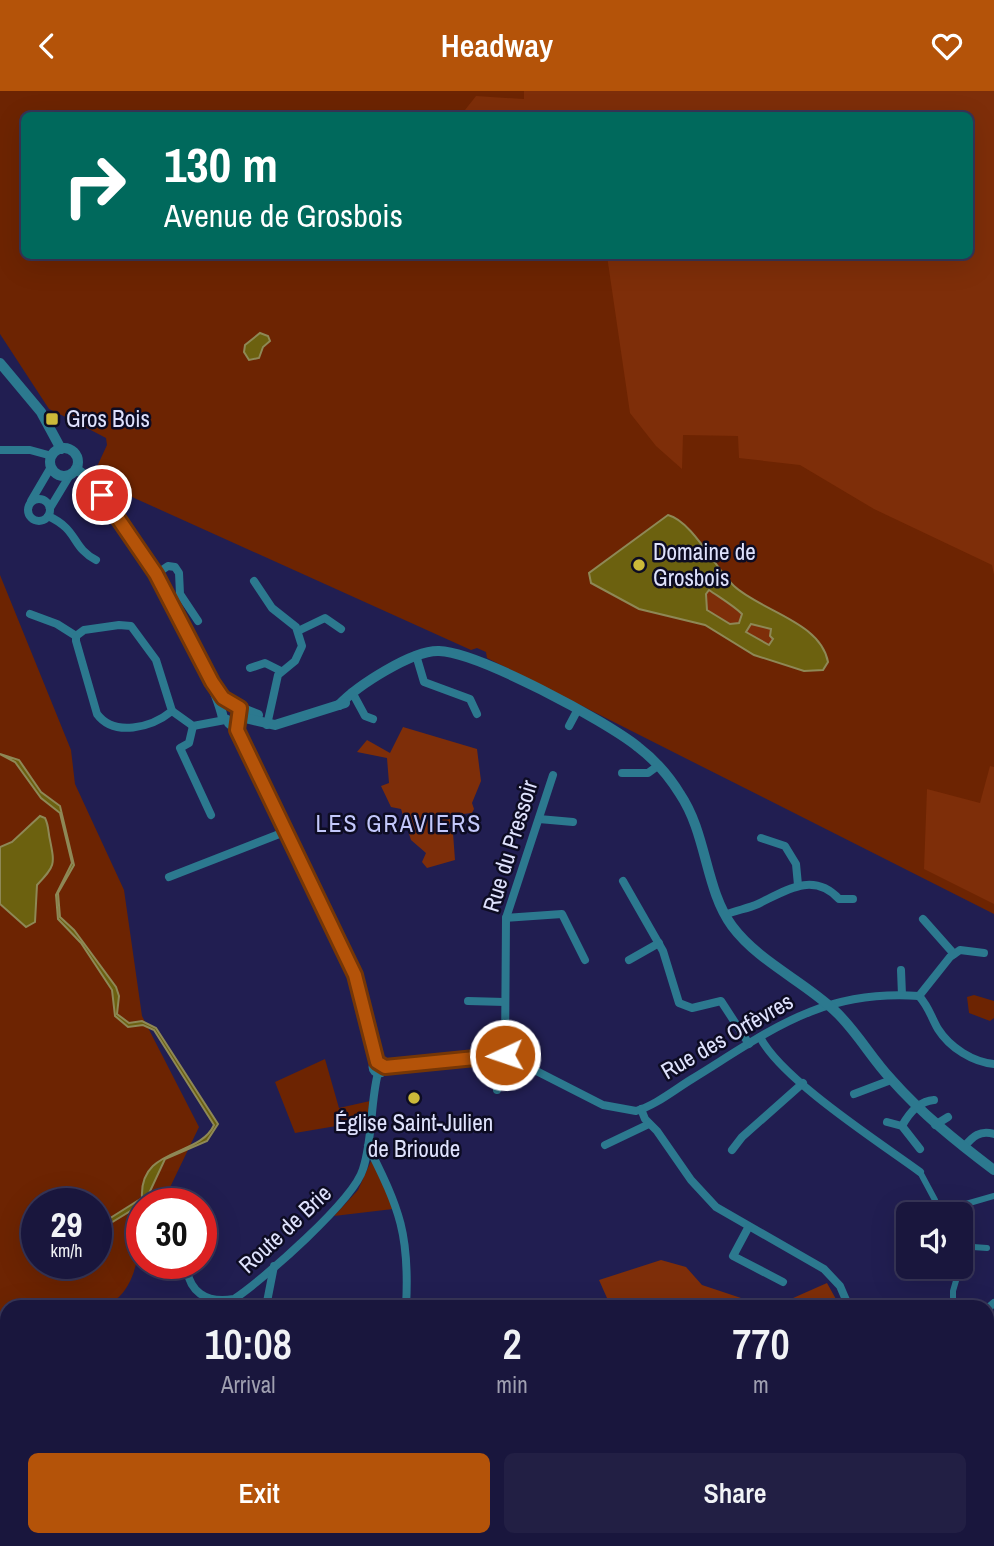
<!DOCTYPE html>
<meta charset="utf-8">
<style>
body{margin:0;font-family:"Archivo Narrow",sans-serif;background:#221f44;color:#f1f3f6;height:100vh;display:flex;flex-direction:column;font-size:26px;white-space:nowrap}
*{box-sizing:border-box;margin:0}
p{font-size:23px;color:#9f9fb0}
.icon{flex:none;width:38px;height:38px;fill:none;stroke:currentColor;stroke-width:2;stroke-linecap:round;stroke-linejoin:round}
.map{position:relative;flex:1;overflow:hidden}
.details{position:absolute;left:0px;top:1209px;width:994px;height:247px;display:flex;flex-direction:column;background:#19163d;border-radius:21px 21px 0 0;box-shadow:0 7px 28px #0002,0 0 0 2px #373557}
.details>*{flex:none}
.banner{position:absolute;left:21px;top:21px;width:952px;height:147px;border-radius:10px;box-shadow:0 7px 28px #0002,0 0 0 2px #373557;background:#00695c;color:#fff;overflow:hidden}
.controls{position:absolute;left:896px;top:1111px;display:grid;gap:14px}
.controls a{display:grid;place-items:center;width:77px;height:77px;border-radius:10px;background:#19163d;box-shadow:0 7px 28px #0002,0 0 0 2px #373557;font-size:35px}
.speed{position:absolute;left:21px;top:1097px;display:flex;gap:14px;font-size:35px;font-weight:700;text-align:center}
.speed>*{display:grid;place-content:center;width:91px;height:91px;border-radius:50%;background:#19163d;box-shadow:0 7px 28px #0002,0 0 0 2px #373557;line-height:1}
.speed small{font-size:18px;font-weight:400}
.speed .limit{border:10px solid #d22;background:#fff;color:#111}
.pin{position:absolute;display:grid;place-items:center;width:60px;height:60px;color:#fff;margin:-30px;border:4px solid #fff;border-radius:50%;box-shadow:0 2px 7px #0007}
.me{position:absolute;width:77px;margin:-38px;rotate:267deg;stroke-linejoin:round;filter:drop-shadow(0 0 5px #0008)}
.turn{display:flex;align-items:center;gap:24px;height:147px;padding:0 28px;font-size:32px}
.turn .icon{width:91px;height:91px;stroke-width:2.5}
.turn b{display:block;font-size:49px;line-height:60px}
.eta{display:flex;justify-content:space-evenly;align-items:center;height:119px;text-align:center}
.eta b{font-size:42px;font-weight:600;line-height:49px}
.action{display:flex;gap:14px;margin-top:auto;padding:14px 28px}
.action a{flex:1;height:80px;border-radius:10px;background:#b45309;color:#fff;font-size:28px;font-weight:600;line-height:80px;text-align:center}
.action a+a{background:#221f44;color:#f1f3f6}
header{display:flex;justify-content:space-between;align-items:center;height:91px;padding:0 28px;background:#b45309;color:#fff;font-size:32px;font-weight:600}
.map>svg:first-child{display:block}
.green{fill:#6d2402;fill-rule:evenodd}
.forest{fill:#7e2e09}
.water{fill:#6c610f;stroke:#8e8856;stroke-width:2;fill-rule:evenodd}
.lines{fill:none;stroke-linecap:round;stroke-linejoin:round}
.pedestrian{stroke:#2c798f;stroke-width:6}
.minor{stroke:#2c798f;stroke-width:8}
.tertiary{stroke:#2c798f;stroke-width:10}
.route-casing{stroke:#753606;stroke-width:18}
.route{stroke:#b45309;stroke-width:12}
.poi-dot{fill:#ccb939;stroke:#0d0c23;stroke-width:2.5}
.labels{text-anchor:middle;stroke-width:5;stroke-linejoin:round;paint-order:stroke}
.poi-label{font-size:23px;fill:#dfe2fd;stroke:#0d0c23;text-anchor:start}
.street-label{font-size:23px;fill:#dfe2fd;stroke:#0d0c23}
.neighbourhood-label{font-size:24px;letter-spacing:2px;fill:#c3c8fb;stroke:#0d0c23}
</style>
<header><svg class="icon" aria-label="back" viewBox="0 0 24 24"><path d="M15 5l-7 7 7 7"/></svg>Headway<svg class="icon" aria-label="heart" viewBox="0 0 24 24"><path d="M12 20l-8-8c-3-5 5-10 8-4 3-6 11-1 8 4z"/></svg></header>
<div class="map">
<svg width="994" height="1455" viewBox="0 0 994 1455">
<rect width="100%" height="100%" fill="#211e51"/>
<!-- green -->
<g class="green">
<path d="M0 0H994V823L487 567 486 561 477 557 471 559 101 392 94 382 107 354 106 347 85 336 89 329 83 326 80 333 49 318 0 243ZM24 24H970V164H24Z"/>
<path d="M0 484 71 659 75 693 124 799 142 925 199 1036 162 1113H142C142 1145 140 1208 100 1216 76 1221 33 1216 7 1216V1449H59L62 1455H0ZM37 1113H96V1172H37Z"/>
<polygon points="974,904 994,910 994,927 990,930 969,922 967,906"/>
<polygon points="325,968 339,1017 370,1010 366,1030 295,1042 275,991"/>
<polygon points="371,1070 374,1071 393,1118 334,1125 358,1099"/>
<polygon points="326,1449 633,1449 564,1455 324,1455"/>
</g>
<!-- forest -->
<g class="forest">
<polygon points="524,0 994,0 994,484 992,474 874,418 800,374 739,367 738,345 683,344 682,378 656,355 630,322 607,165 970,164 970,24 465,24 465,19 476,5 524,8"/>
<path d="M709 498C719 507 733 514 742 523L739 532 730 533 707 519 706 502Z"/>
<polygon points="751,532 771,538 773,547 769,554 746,541"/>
<path d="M403 636 477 658 481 690 472 712 474 718 472 722C459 723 451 725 448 738L453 742 455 769 427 777 422 771 426 762 411 749 401 718 391 716 381 695 389 692 387 667 357 661 367 649 390 662Z"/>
<polygon points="990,675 994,676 994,813 924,778 927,698 980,712"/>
<polygon points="661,1169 686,1176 702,1194 759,1213 784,1211 827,1192 837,1210 836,1216 611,1216 599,1189"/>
<polygon points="674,1449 736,1449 732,1455 698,1455 675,1449 673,1455 564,1455"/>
</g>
<!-- water -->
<g class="water">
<polygon points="260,242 268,245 270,250 263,256 259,267 249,269 244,261 245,254"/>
<path d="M668 424C692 430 715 477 734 495 761 520 821 531 828 571L823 579 804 580 754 564 705 534 639 518 591 492 589 482ZM709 499C719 506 734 515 742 523L739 532 730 533 707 519 706 503ZM751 533 771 538 770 545 773 548 769 554 746 541Z"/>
<path d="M0 663 19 669 41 701 60 715 74 774 58 802 60 826 74 839 116 896 119 905 117 923 129 932 142 930 156 937 218 1033 207 1050 165 1068 145 1111 96 1141V1136L142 1107C139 1055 199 1067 214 1034L154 939 143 934 128 936 115 925 112 899 81 852 58 828 56 804 72 772 60 722 41 707 15 671Z"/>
<path d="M40 725 45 727C49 735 48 741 50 749 55 774 55 775 37 794L35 831 26 836 0 813V756L12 751Z"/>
</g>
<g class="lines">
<!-- pedestrian -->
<g class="pedestrian">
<polyline points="920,1081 935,1109"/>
<polyline points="959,1115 994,1105"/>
<polyline points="961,1134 973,1156 961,1175"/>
<polyline points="973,1156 987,1157"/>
<polyline points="953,1216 953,1200 960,1176"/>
</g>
<!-- minor -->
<g class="minor">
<polyline points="0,359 30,359 52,365"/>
<circle cx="39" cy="419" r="11"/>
<polyline points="31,410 51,376"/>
<polyline points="50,417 70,384"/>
<path d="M48 425C79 439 71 456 96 469"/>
<polyline points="156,483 168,475 175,476 179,482 180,503 198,530"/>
<polyline points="254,490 272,517 296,536 302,555 295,570 278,584 267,634"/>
<polyline points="30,523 57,533 76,545"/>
<path d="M119 534 131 535 156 569 172 620C151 637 114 646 97 623L76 550V545L84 539Z"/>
<polyline points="298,540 325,527 341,538"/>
<polyline points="416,564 424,591 470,608 477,623"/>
<polyline points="250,577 265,572 281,580"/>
<polyline points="352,601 365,625 373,628"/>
<polyline points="172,620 193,635 225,629"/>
<polyline points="193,635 189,652 180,657 211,724"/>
<polyline points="569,635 577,620"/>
<polyline points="622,682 648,682 659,674"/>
<polyline points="539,728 573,731"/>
<polyline points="761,747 785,755 796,773 798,794"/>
<polyline points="169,786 287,740"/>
<polyline points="623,790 663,860 679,912 692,917 721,910 749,953"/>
<path d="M725 824C736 819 747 818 758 813 785 800 813 780 839 808H853"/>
<polyline points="506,827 562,823 585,869"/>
<polyline points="923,828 954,863"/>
<polyline points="629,869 659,852"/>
<polyline points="901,879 902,904"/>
<path d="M919 905C929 916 931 926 938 938 950 957 973 971 994 973"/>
<polyline points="919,905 950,866 960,859 984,862"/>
<polyline points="468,910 505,911"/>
<path d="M760 946C781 988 879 1051 920 1081"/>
<polyline points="505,964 506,827 553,684"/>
<path d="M385 976 505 964 603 1014 636 1020C656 1014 674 999 692 988 770 940 821 898 919 905"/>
<polyline points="497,999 501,964"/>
<polyline points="854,1003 891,989"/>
<polyline points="641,1018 645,1028 657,1040 691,1089 716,1116 824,1178 840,1195 849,1216"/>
<polyline points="887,1031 902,1035 920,1058"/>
<polyline points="935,1034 948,1026"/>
<path d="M902 1035C909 1022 920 1010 934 1009"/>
<polyline points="605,1054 649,1033"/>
<path d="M368 1055C400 1119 410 1144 406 1216"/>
<path d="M964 1056C973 1045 980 1039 994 1043"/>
<polyline points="732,1059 742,1046 803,992"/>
<polyline points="153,1104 174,1113"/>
<polyline points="748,1137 733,1165 783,1191"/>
<path d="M186 1172C188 1201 206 1213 234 1208 263 1189 354 1109 363 1078 373 1047 370 1013 378 982"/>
<polyline points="266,1216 274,1175"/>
<polyline points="856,1216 893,1216"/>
<polyline points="987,1218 994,1212"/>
<polyline points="987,1342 994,1343"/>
<polyline points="987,1406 994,1409"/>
<polyline points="467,1449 588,1449"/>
<polyline points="647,1449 686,1455"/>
<polyline points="855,1449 856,1455"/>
<polyline points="320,1455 322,1449"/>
<polyline points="944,1455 946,1449"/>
</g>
<!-- tertiary -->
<g class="tertiary">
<polyline points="0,272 41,321 61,358"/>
<circle cx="64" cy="371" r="14"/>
<path d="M76 378C119 404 212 576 223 627L233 632 241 626"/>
<polyline points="218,600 230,613 258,624"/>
<path d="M339 614C357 595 412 559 439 560 478 561 606 630 638 656 655 669 669 685 680 703 707 743 705 798 732 835 758 870 803 890 834 919 856 939 871 967 891 988 922 1023 957 1051 994 1079"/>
<polyline points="241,626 275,634 345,612"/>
<polyline points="229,632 237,639 355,884 377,971"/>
<circle cx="379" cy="976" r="5.5"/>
<polyline points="814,1455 815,1449"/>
</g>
</g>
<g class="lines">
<!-- route casing -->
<g class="route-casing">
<polyline id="route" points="102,404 156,483 212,591 223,607 240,617 237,639 355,884 377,971 385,976 505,964"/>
</g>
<!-- route -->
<use href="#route" class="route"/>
</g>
<!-- markers -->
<g class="poi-dot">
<rect x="45" y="321" width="14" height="14" rx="3.5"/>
<circle cx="639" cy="474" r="7"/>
<circle cx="414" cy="1007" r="7"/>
</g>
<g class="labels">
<!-- poi labels -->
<g class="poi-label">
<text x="66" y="336">Gros Bois</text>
<text x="653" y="469">Domaine de<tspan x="653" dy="26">Grosbois</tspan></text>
<text x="414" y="1040" text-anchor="middle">Église Saint-Julien<tspan x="414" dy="26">de Brioude</tspan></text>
</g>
<!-- street labels -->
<g class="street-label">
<text transform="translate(510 755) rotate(-73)" y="8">Rue du Pressoir</text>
<text transform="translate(727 945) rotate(-30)" y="8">Rue des Orfèvres</text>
<text transform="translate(285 1138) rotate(-43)" y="8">Route de Brie</text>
</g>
<!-- neighbourhood labels -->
<g class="neighbourhood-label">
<text x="399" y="741">LES GRAVIERS</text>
</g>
</g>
</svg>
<div class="controls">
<a><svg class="icon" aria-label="sound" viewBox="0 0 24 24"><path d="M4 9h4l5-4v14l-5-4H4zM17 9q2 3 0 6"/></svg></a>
</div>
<div class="speed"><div>29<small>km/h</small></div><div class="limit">30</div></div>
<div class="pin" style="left:102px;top:404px;background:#d93025"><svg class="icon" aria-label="arrive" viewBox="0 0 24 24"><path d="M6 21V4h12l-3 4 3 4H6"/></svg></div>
<svg class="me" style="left:505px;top:964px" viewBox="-20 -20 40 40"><circle r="17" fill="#b45309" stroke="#fff" stroke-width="3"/><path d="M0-11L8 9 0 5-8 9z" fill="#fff"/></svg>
<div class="banner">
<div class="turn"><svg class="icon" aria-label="right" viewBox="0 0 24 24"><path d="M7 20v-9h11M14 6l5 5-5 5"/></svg><div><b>130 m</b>Avenue de Grosbois</div></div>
</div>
<section class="details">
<div class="eta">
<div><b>10:08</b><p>Arrival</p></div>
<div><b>2</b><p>min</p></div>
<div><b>770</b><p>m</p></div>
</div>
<div class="action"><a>Exit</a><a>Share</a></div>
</section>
</div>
